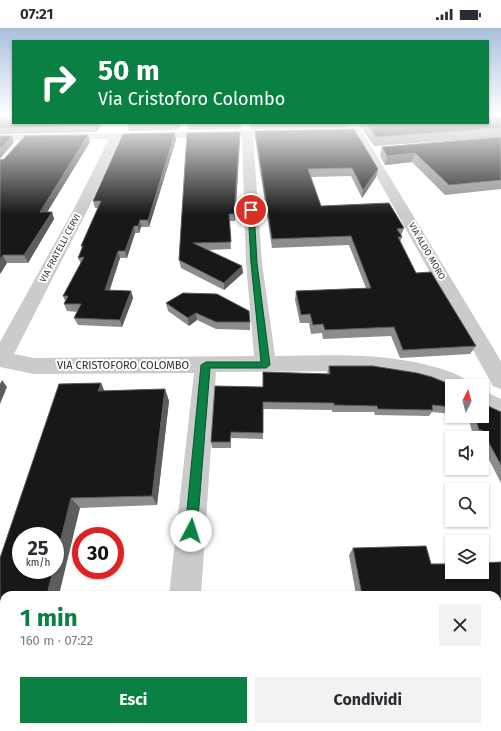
<!DOCTYPE html>
<html lang="it">
<meta charset="utf-8">
<style>
body{margin:0;font-family:"Fira Sans",sans-serif;background:#f2f2f3;color:#2b2b33;height:100vh;display:flex;flex-direction:column;font-size:15px;white-space:nowrap}
*{box-sizing:border-box;margin:0}
p{font-size:13px;color:#7c7c81}
.icon{flex:none;width:22px;height:22px;fill:none;stroke:currentColor;stroke-width:2;stroke-linecap:round;stroke-linejoin:round}
.map{position:relative;flex:1;overflow:hidden}
.details{position:absolute;left:0px;top:563px;width:501px;height:140px;display:flex;flex-direction:column;background:#fff;border-radius:12px 12px 0 0;box-shadow:0 1px 3px #0004}
.details>*{flex:none}
.top-card{position:absolute;left:12px;top:12px;width:477px;height:84px;border-radius:0px;box-shadow:0 1px 3px #0004;background:#0b8043;color:#fff;overflow:hidden}
.needle{width:26px;rotate:6deg}
.fabs{position:absolute;left:445px;top:351px;display:grid;gap:8px}
.fabs a{display:grid;place-items:center;width:44px;height:44px;border-radius:0px;background:#fff;box-shadow:0 1px 3px #0004;font-size:20px}
.speed{position:absolute;left:12px;top:499px;display:flex;gap:8px;font-size:20px;font-weight:700;text-align:center}
.speed>*{display:grid;place-content:center;width:52px;height:52px;border-radius:50%;background:#fff;box-shadow:0 1px 3px #0004;line-height:1}
.speed small{font-size:10px;font-weight:400}
.speed .limit{border:6px solid #d22;background:#fff;color:#111}
.pin{position:absolute;display:grid;place-items:center;width:34px;height:34px;color:#fff;margin:-17px;border:2px solid #fff;border-radius:50%;box-shadow:0 1px 4px #0007}
.me{position:absolute;width:44px;margin:-22px;rotate:5deg;stroke-linejoin:round;filter:drop-shadow(0 0 3px #0008)}
.turn{display:flex;align-items:center;gap:14px;height:84px;padding:0 20px;font-size:18px}
.turn .icon{width:52px;height:52px;stroke-width:2.5}
.turn b{display:block;font-size:28px;line-height:34px}
.round{display:grid;place-items:center;flex:none;width:42px;height:42px;border-radius:0px;background:#f2f2f3}
.headline{display:flex;align-items:center;justify-content:space-between;height:68px;padding:0 20px}
h1{font-size:24px;font-weight:700;line-height:30px;color:#0b8043}
.primary-button{display:flex;gap:8px;margin-top:auto;padding:8px 20px}
.primary-button a{flex:1;height:46px;border-radius:0px;background:#0b8043;color:#fff;font-size:16px;font-weight:700;line-height:46px;text-align:center}
.primary-button a+a{background:#f2f2f3;color:#2b2b33}
.status{display:flex;justify-content:space-between;align-items:center;height:28px;padding:0 20px;background:#fff;direction:ltr}
.status svg{height:11px;fill:currentColor}
.map>svg:first-child{display:block}
.lines{fill:none;stroke-linecap:round;stroke-linejoin:round}
.lane{fill:#cbcbcb;fill-rule:evenodd}
.street{fill:#cbcbcb;fill-rule:evenodd}
.wall{fill:#8c8c8c}
.shaded-wall{fill:#5d5d5d}
.building{fill:#181818;stroke:#5d5d5d}
.route{fill:#0b8043;stroke:#07532c}
.labels{text-anchor:middle;stroke-width:4;stroke-linejoin:round;paint-order:stroke}
.far-street-label{font-size:9px;fill:#313131;stroke:#fff}
.street-label{font-size:11px;fill:#313131;stroke:#fff}
</style>
<div class="status"><b>07:21</b><svg viewBox="0 0 49 12"><path d="M0 12V9h3v3zM5 12V6h3v6zM10 12V3h3v9zM15 12V0h3v12zM26 1h20v11H26zM47 4h2v5h-2z"/></svg></div>
<div class="map">
<svg width="501" height="703" viewBox="0 0 501 703">
<rect width="100%" height="100%" fill="#fff"/>
<g class="lines">
<!-- lane -->
<rect class="lane" x="497" y="659" width="4" height="22"/>
<!-- street -->
<g class="street">
<polygon points="347,95 357,95 501,333 501,361 493,358"/>
<path d="M285 102 291 105 289 107 253 109 262 235 275 328C332 327 388 324 442 341 453 345 465 348 470 358H452V364L429 354 414 350 367 343 216 344 201 567H169L194 345 34 346 0 339V314L76 177 109 111 0 113V107ZM242 109 246 235 254 328 34 330 14 326 90 177 120 111Z"/>
<polygon points="482,362 501,371 501,392 482,382"/>
<rect x="154" y="699" width="38" height="4"/>
</g>
</g>
<!-- wall -->
<g class="wall">
<polygon points="501,87 501,109 374,118 358,95 488,95"/>
<polygon points="0,90 102,95 96,104 0,106"/>
<polygon points="181,95 178,102 129,103 128,97"/>
<polygon points="241,95 241,101 188,102 187,96"/>
<polygon points="250,95 348,95 348,100 251,101"/>
<polygon points="255,103 378,141 376,149 362,170 351,148 311,149 321,178 404,200 401,208 402,209 400,214 416,245 476,318 470,326 400,330 391,308 323,311 322,305 311,306 309,295 300,295 295,272 296,263 366,260 349,217 272,220 255,110"/>
<polygon points="240,104 240,111 235,193 229,193 231,221 208,222 242,238 243,245 224,262 181,240 179,232"/>
<polygon points="501,109 501,161 445,167 412,134 385,137 380,128 382,119"/>
<polygon points="176,112 149,199 141,199 139,205 135,205 127,230 120,230 110,262 131,263 133,270 122,299 78,297 74,290 78,284 67,283 64,276 65,273 63,268 81,236 78,230 82,221 81,218 98,180 95,180 93,173"/>
<polygon points="90,114 47,184 52,184 54,191 28,235 7,235 0,246 0,132 4,131"/>
<polygon points="166,275 250,294 250,302 216,301 197,292 189,298 168,283"/>
<polygon points="329,338 452,358 452,386 432,384 429,388 375,387 374,384 332,384 332,382 263,381 263,411 231,410 231,420 212,420 211,414 263,359 327,346"/>
<polygon points="101,355 104,363 165,361 169,373 157,477 80,480 4,567 4,654 0,654 0,530"/>
<polygon points="486,377 501,384 501,455 482,418 482,410 478,410 477,408 473,408 468,388 467,388 482,388"/>
<polygon points="353,520 431,536 501,534 501,576 497,576 497,567 356,567 349,527"/>
<polygon points="388,699 497,699 501,703 387,703 389,701"/>
</g>
<!-- shaded-wall -->
<g class="shaded-wall">
<polygon points="96,95 102,95 96,104 94,98"/>
<polygon points="178,95 181,95 178,102"/>
<polygon points="240,104 240,111 235,193 234,186"/>
<polygon points="175,105 176,112 149,199 148,192"/>
<polygon points="88,107 90,114 43,191 40,184"/>
<polygon points="12,108 14,114 0,131 0,121"/>
<polygon points="415,125 412,134 385,137 387,128"/>
<polygon points="378,141 376,149 362,170 363,162"/>
<polygon points="52,184 54,191 28,235 24,227"/>
<polygon points="140,192 141,199 139,205 138,198"/>
<polygon points="134,198 135,205 127,230 125,223"/>
<polygon points="118,223 120,230 107,269 105,262"/>
<polygon points="3,227 7,235 0,246 0,232"/>
<polygon points="242,238 243,245 224,262 224,255"/>
<polygon points="131,263 133,270 122,299 120,292"/>
<polygon points="196,285 197,292 189,298 188,290"/>
<polygon points="2,352 7,359 0,376 0,356"/>
<polygon points="101,355 106,367 98,363"/>
<polygon points="165,361 169,373 157,477 152,468"/>
<polygon points="71,470 80,480 59,567 47,567 53,542 55,542 55,535"/>
</g>
<!-- building -->
<g class="building">
<polygon points="7,87 13,87 13,95 96,95 94,98 0,100 0,90 4,90"/>
<polygon points="488,87 501,87 501,100 376,109 366,95 488,95"/>
<polygon points="129,95 178,95 178,97 128,97"/>
<polygon points="187,95 241,95 187,96"/>
<polygon points="354,101 378,141 363,162 352,140 308,141 321,178 389,175 404,200 397,201 402,209 398,209 416,245 431,244 476,318 403,322 394,299 325,302 323,296 313,297 310,286 301,287 296,263 371,260 351,208 272,211 255,103"/>
<polygon points="240,104 234,186 229,186 231,214 193,215 242,238 224,255 179,232 187,105"/>
<polygon points="175,105 148,192 140,192 138,198 134,198 125,223 118,223 105,262 131,263 120,292 74,290 81,276 64,276 68,268 63,268 84,229 78,230 83,218 81,218 101,173 93,173 123,106"/>
<polygon points="88,107 40,184 52,184 24,227 3,227 0,232 0,132 4,131 25,108"/>
<polygon points="0,108 12,108 0,121"/>
<polygon points="501,109 501,152 449,157 415,125 387,128 382,119"/>
<polygon points="183,265 217,266 249,283 250,294 216,294 196,285 188,290 166,275"/>
<polygon points="329,338 373,338 417,345 432,349 454,358 452,358 452,379 432,377 433,382 378,381 377,378 334,377 334,375 263,374 263,405 231,404 230,414 211,414 215,358 263,359 263,344 330,346"/>
<polygon points="458,354 466,358 458,358"/>
<polygon points="101,355 98,363 165,361 152,468 71,470 55,535 55,508 21,508 21,542 53,542 47,567 4,567 4,652 0,652 0,530 59,356"/>
<polygon points="482,367 486,369 486,377 501,384 501,437 482,402 479,402 475,388 482,388"/>
<polygon points="426,518 431,536 452,536 452,544 482,544 482,535 501,534 501,571 497,572 497,567 362,567 353,520"/>
<polygon points="497,694 501,694 501,703 395,703 395,699 497,699"/>
</g>
<!-- sky -->
<linearGradient id="sky" x2="0" y2="1"><stop stop-color="#a9bfdd"/><stop offset="0.47" stop-color="#fff"/><stop offset="1" stop-color="#fff" stop-opacity="0"/></linearGradient>
<rect width="501" height="186" fill="url(#sky)"/>
<!-- route -->
<polygon class="route" points="251,180 254,182 257,235 270,337 266,340 210,340 197,503 195,507 191,509 186,507 185,503 201,337 206,334 261,334 251,235 248,182"/>
<g class="labels">
<!-- far-street labels -->
<g class="far-street-label">
<text transform="translate(60 220) rotate(-62)" y="3">VIA FRATELLI CERVI</text>
<text transform="translate(427 223) rotate(60)" y="3">VIA ALDO MORO</text>
</g>
<!-- street labels -->
<g class="street-label">
<text x="123" y="341">VIA CRISTOFORO COLOMBO</text>
</g>
</g>
</svg>
<div class="fabs">
<a><svg class="needle" viewBox="-14 -14 28 28"><path d="M0-13l5 13h-10z" fill="#e53935"/><path d="M0 13l5-13h-10z" fill="#7c7c81"/></svg></a>
<a><svg class="icon" aria-label="sound" viewBox="0 0 24 24"><path d="M4 9h4l5-4v14l-5-4H4zM17 9q2 3 0 6"/></svg></a>
<a><svg class="icon" aria-label="search" viewBox="0 0 24 24"><circle cx="10" cy="10" r="6"/><path d="M15 15l6 6"/></svg></a>
<a><svg class="icon" aria-label="layers" viewBox="0 0 24 24"><path d="M12 4l9 5-9 5-9-5zM3 14l9 5 9-5"/></svg></a>
</div>
<div class="speed"><div>25<small>km/h</small></div><div class="limit">30</div></div>
<div class="pin" style="left:251px;top:182px;background:#d93025"><svg class="icon" aria-label="arrive" viewBox="0 0 24 24"><path d="M6 21V4h12l-3 4 3 4H6"/></svg></div>
<svg class="me" style="left:191px;top:503px" viewBox="-20 -20 40 40"><circle r="19" fill="#fff"/><path d="M0-13L10 11 0 6-10 11z" fill="#0b8043"/></svg>
<div class="top-card">
<div class="turn"><svg class="icon" aria-label="right" viewBox="0 0 24 24"><path d="M7 20v-9h11M14 6l5 5-5 5"/></svg><div><b>50 m</b>Via Cristoforo Colombo</div></div>
</div>
<section class="details">
<div class="headline"><div><h1>1 min</h1><p>160 m · 07:22</p></div><a class="round"><svg class="icon" aria-label="close" viewBox="0 0 24 24"><path d="M6 6l12 12M18 6L6 18"/></svg></a></div>
<div class="primary-button"><a>Esci</a><a>Condividi</a></div>
</section>
</div>
